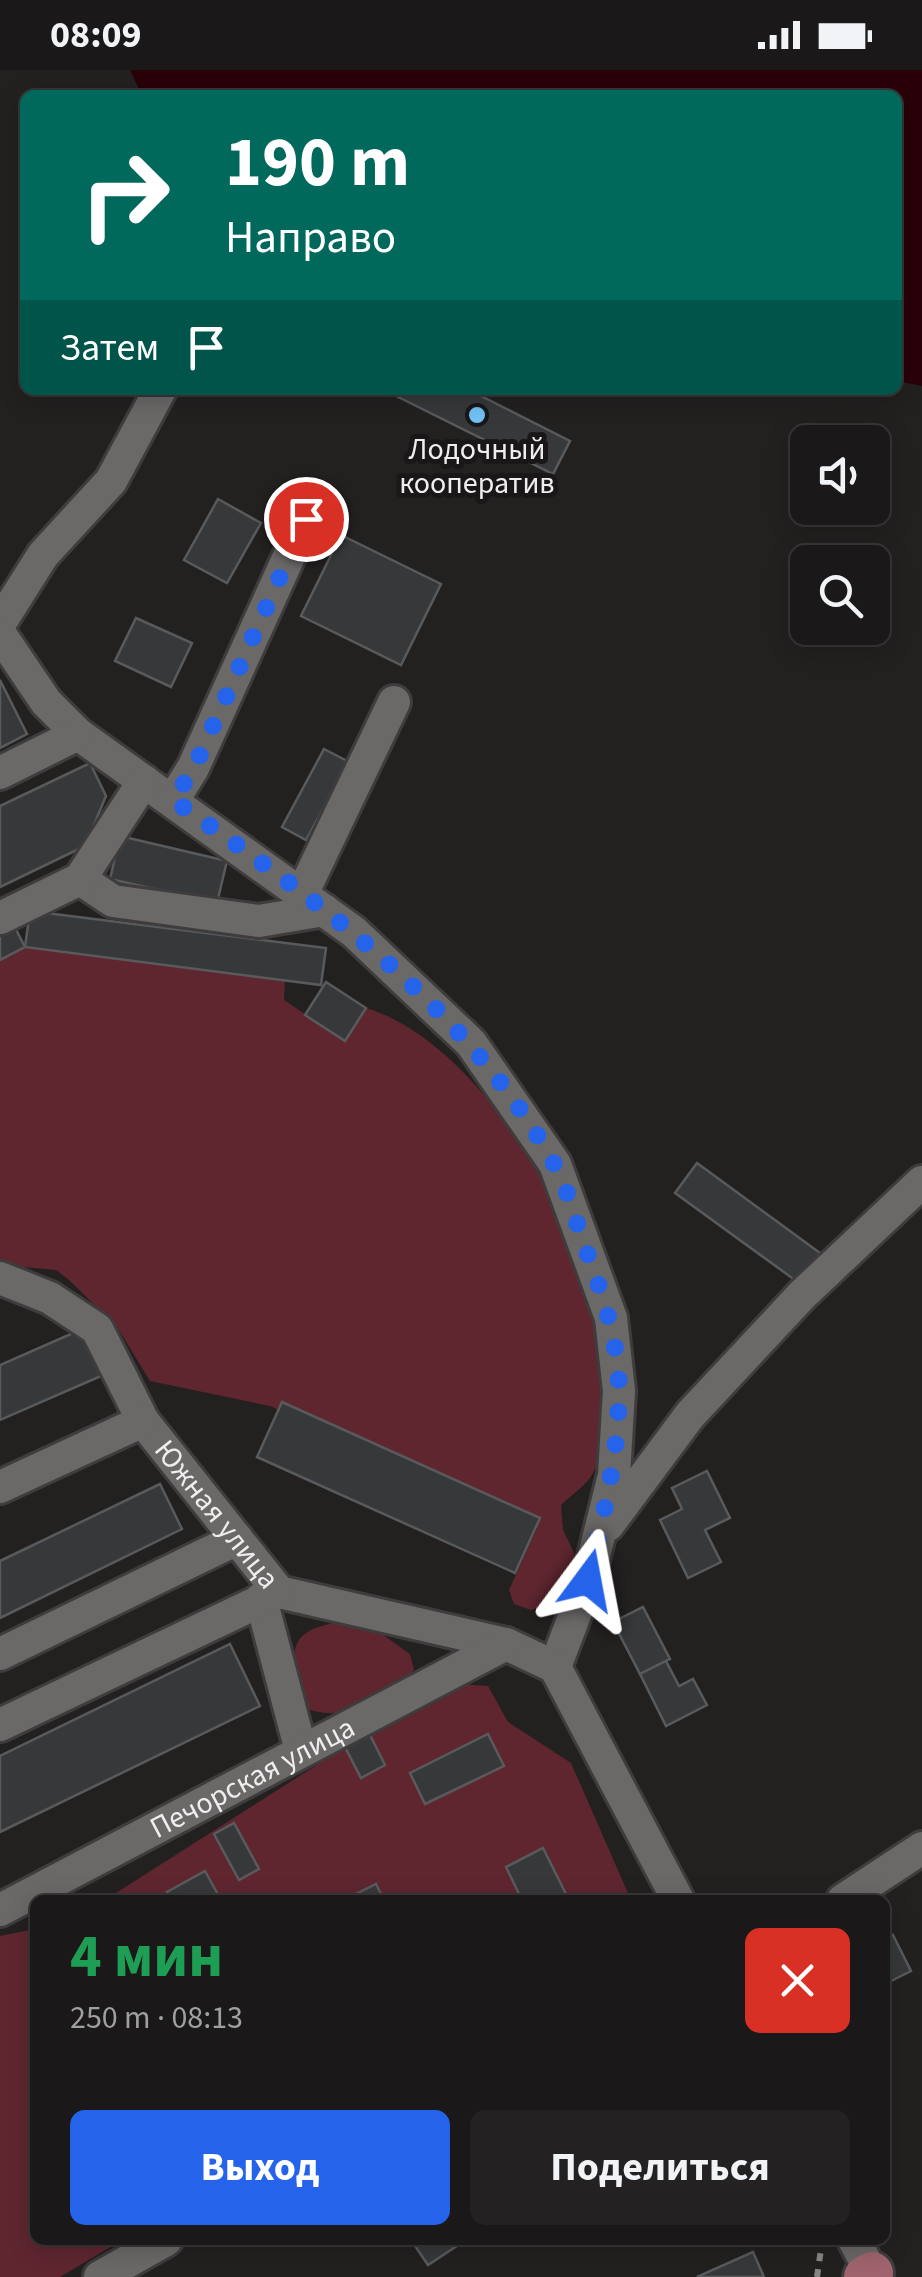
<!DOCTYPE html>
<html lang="ru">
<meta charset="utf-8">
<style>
body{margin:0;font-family:"Source Sans 3",sans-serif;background:#232121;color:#f1f3f6;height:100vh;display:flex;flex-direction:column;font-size:38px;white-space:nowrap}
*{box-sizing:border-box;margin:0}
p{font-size:32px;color:#9fa0a2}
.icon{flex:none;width:55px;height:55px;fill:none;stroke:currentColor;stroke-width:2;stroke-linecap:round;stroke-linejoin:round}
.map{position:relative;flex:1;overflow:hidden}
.side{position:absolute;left:30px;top:1825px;width:860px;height:350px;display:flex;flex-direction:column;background:#1a1818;border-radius:15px;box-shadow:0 5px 25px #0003,0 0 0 2px #383737}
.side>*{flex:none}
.hud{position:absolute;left:20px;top:20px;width:882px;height:305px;border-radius:15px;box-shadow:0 5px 25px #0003,0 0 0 2px #383737;background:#00695c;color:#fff;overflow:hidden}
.buttons{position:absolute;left:790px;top:355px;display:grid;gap:20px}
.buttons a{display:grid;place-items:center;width:100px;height:100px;border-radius:15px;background:#1a1818;box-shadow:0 5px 25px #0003,0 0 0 2px #383737;font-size:50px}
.pin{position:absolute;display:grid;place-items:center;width:85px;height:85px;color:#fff;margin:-42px;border:5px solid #fff;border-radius:50%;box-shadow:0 2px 10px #0007}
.me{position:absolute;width:110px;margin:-55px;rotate:13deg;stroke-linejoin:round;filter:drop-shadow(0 0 8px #0008)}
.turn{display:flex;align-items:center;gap:35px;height:210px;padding:0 40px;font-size:45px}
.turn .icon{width:130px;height:130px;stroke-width:2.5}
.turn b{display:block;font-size:70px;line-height:85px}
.then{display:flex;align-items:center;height:95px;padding:0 40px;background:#0003;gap:20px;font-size:38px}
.round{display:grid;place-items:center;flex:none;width:105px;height:105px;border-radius:15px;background:#232121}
.headline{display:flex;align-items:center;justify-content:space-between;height:170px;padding:0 40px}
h1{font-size:60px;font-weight:700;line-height:75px;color:#1e9e55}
.button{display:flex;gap:20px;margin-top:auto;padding:20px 40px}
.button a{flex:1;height:115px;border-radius:15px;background:#2563eb;color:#fff;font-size:40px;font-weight:700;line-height:115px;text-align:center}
.button a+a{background:#232121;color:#f1f3f6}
.status{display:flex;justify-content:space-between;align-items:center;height:70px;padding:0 50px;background:#1a1818;direction:ltr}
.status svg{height:28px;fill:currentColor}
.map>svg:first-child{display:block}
.green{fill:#5f2630}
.water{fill:#2a0008}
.building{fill:#36383a;stroke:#585a5c;stroke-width:2.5}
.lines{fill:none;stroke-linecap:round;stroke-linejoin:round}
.minor-casing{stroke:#3e3c3c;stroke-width:38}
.major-casing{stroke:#3e3c3c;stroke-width:48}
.path{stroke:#898686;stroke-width:6;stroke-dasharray:8 8;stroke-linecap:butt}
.minor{stroke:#6b6868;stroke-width:32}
.major{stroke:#9f646d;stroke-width:42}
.route{stroke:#2563eb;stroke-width:18;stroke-dasharray:0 32.4}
.poi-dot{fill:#72c1f5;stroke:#191717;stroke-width:4}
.labels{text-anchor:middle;stroke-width:10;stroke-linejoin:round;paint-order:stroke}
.poi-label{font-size:30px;fill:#efeded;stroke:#191717}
.street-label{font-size:30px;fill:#efeded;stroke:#191717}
</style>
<div class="status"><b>08:09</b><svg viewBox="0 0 49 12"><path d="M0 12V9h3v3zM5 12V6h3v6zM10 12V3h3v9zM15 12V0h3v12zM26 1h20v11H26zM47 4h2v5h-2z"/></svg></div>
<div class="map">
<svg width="922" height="2207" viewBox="0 0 922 2207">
<rect width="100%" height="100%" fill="#232020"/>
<!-- green -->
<g class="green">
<path d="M25 877 285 910 284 930 345 971 366 938C438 960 497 1035 536 1096 548 1115 553 1139 561 1160 587 1223 629 1336 593 1403 587 1415 571 1425 561 1435L563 1460 580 1495 569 1526 531 1540 514 1534 509 1520 537 1458 270 1336 150 1311 117 1257 68 1209 56 1200 0 1195V890Z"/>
<path d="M347 1551 376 1560 410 1584 414 1600C386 1630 343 1655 302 1637 291 1582 282 1559 347 1551Z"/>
<polygon points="459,1614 488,1616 508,1652 571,1693 631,1830 105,1830 345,1677"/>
<polygon points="35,1859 35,2170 122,2170 60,2207 0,2207 0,1866"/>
</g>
<!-- water -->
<polygon class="water" points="130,0 922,0 922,316 898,311 898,25 142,25"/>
<!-- building -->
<g class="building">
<polygon points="384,320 469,320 570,371 553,404"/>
<polygon points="218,429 261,453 227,513 184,490"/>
<polygon points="341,465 441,514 401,595 301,546"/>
<polygon points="136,548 192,573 171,617 115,591"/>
<polygon points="0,610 27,664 0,678"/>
<polygon points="324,679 349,692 306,770 282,757"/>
<polygon points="90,693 106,726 85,776 0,817 0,736"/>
<polygon points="120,766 227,791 217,833 110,809"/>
<polygon points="30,841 326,878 321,915 25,877"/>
<polygon points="11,850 25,877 0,890 0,855"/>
<polygon points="326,912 366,938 345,971 305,945"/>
<polygon points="697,1093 820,1183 799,1213 675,1123"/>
<polygon points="80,1260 101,1306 0,1350 0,1295"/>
<polygon points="282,1332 540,1448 515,1503 257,1387"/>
<polygon points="707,1401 730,1448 705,1460 721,1492 688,1508 660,1450 682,1439 672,1418"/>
<polygon points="160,1414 182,1459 0,1548 0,1491"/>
<polygon points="643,1537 670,1589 640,1604 613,1552"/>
<polygon points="230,1574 260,1636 0,1762 0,1686"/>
<polygon points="666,1591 679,1616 693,1609 707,1635 666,1656 640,1604"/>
<polygon points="488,1664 504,1696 425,1734 410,1703"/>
<polygon points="370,1665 385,1695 361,1708 345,1677"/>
<polygon points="234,1753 259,1799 239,1810 214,1764"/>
<polygon points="543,1778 569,1830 522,1830 506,1797"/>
<polygon points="205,1801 221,1830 172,1830 167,1822"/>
<polygon points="376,1814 384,1830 344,1830"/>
<polygon points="893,1865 911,1901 885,1914 885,1869"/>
<polygon points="411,2170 466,2170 428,2195"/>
<polygon points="753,2182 764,2207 697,2207"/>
</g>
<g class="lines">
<!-- minor casing -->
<g class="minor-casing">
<g id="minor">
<polyline points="0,553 43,485 111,411 160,320"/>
<polyline points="0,564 46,632 78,664 354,862 471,973 555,1094 611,1248 619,1321 614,1405 588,1510 555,1597"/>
<polyline points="0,703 78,664"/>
<polyline points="173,730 193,698 306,449"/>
<polyline points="80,809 113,831 259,851 324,840"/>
<polyline points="302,824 394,632"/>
<polyline points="0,848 80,809 144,711"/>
<path id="s1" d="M0 1208 50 1228 97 1259 143 1351 279 1522 506 1574 555 1597 678 1830"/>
<polyline points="0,1417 143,1351"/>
<polyline points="608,1455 690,1345 802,1225 922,1112"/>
<polyline points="261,1529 301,1681"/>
<polyline points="0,1584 237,1469"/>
<polyline points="0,1655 279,1522"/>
<polyline points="843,1830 922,1778"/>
<path id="s2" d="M0 1840 506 1574"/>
<polyline points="854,2170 874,2207"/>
<polyline points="100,2207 166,2170"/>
</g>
</g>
<!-- major casing -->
<g class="major-casing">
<polyline id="major" points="865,2207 872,2203"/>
</g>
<!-- path -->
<polyline class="path" points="817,2207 821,2179"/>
<!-- minor -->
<use href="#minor" class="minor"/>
<!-- major -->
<use href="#major" class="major"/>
</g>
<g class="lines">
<!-- route -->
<path class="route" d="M306 449 194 698 173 730C317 830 466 936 553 1092 568 1118 575 1150 585 1177 603 1225 619 1272 619 1324 618 1388 603 1448 588 1510"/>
</g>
<!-- markers -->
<circle class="poi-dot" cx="477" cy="345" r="10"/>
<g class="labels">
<!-- poi labels -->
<g class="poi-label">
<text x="477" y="389">Лодочный<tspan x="477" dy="34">кооператив</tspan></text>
</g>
<!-- street labels -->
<g class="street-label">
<text dy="10" stroke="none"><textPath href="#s1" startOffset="332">Южная улица</textPath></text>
<text dy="10" stroke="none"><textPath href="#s2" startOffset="285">Печорская улица</textPath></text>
</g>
</g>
</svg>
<div class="buttons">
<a><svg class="icon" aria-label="sound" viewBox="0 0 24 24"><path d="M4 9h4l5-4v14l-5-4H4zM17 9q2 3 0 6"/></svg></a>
<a><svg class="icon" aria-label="search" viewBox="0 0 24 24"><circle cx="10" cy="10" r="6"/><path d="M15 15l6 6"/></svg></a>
</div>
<div class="pin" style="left:306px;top:449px;background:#d93025"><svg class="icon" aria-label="arrive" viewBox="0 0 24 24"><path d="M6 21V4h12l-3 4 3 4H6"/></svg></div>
<svg class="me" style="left:588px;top:1510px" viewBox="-20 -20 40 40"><path d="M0-17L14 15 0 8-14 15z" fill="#2563eb" stroke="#fff" stroke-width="4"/></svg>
<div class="hud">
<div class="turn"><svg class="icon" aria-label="right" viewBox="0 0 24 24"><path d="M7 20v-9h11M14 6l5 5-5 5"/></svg><div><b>190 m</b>Направо</div></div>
<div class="then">Затем<svg class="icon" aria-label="arrive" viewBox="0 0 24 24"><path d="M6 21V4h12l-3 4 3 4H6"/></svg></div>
</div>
<section class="side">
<div class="headline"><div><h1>4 мин</h1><p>250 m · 08:13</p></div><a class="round" style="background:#d93025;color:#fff"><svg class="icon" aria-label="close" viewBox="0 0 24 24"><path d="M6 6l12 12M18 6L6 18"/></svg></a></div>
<div class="button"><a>Выход</a><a>Поделиться</a></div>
</section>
</div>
